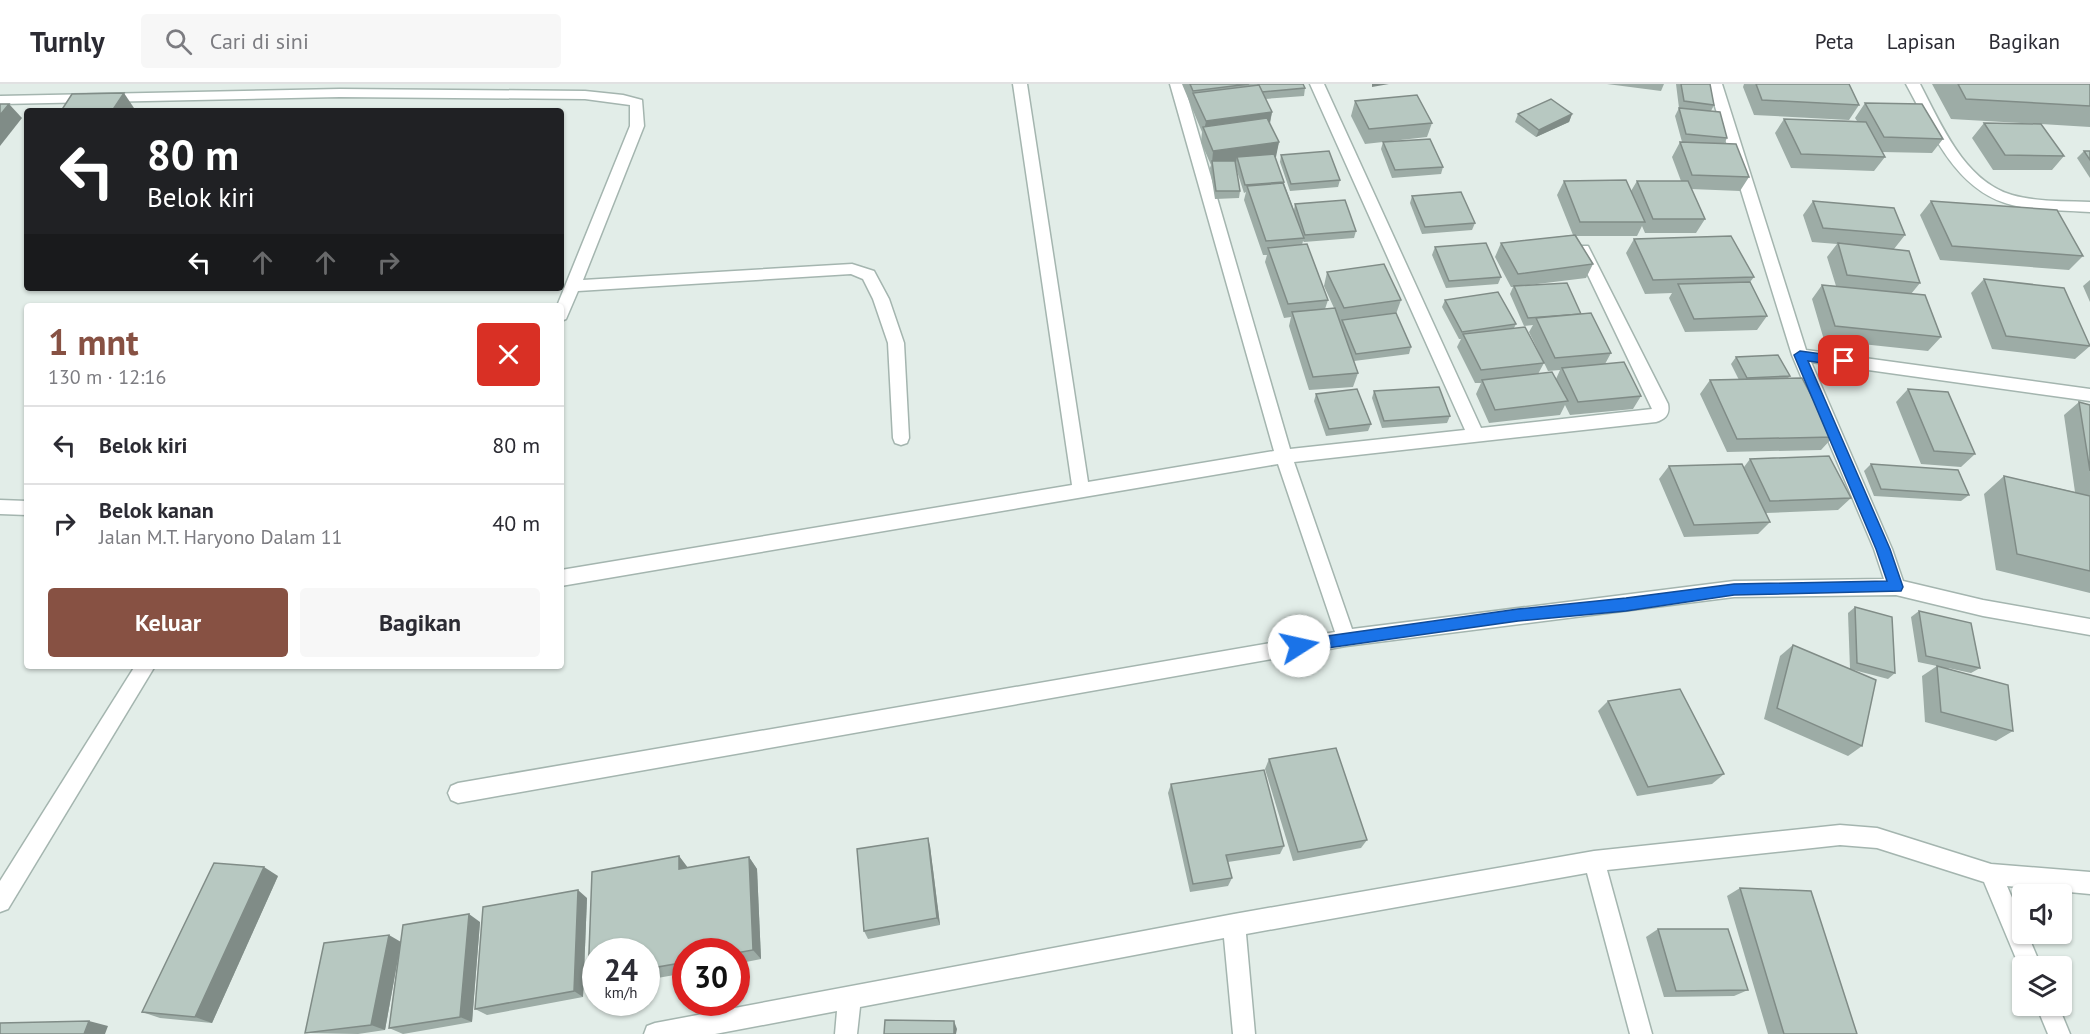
<!DOCTYPE html>
<html lang="id">
<meta charset="utf-8">
<style>
body{margin:0;font-family:"PT Sans",sans-serif;background:#f7f7f7;color:#2b2b33;height:100vh;display:flex;flex-direction:column;font-size:22px;white-space:nowrap}
*{box-sizing:border-box;margin:0}
p{font-size:20px;color:#7c7c81}
.icon{flex:none;width:33px;height:33px;fill:none;stroke:currentColor;stroke-width:2;stroke-linecap:round;stroke-linejoin:round}
.map{position:relative;flex:1;overflow:hidden}
.drawer{position:absolute;left:24px;top:219px;width:540px;height:366px;display:flex;flex-direction:column;background:#fff;border-radius:6px;box-shadow:0 2px 4px #0004}
.drawer>*{flex:none}
.banner{position:absolute;left:24px;top:24px;width:540px;height:183px;border-radius:6px;box-shadow:0 2px 4px #0004;background:#202124;color:#fff;overflow:hidden}
.buttons{position:absolute;left:2012px;top:800px;display:grid;gap:12px}
.buttons a{display:grid;place-items:center;width:60px;height:60px;border-radius:6px;background:#fff;box-shadow:0 2px 4px #0004;font-size:30px}
.speed{position:absolute;left:582px;top:854px;display:flex;gap:12px;font-size:30px;font-weight:700;text-align:center}
.speed>*{display:grid;place-content:center;width:78px;height:78px;border-radius:50%;background:#fff;box-shadow:0 2px 4px #0004;line-height:1}
.speed small{font-size:15px;font-weight:400}
.speed .limit{border:9px solid #d22;background:#fff;color:#111}
.pin{position:absolute;display:grid;place-items:center;width:51px;height:51px;color:#fff;margin:-26px;border-radius:12px;box-shadow:0 3px 9px #0006}
.me{position:absolute;width:66px;margin:-33px;rotate:80deg;stroke-linejoin:round;filter:drop-shadow(0 0 4px #0008)}
.turn{display:flex;align-items:center;gap:21px;height:126px;padding:0 24px;font-size:27px}
.turn .icon{width:78px;height:78px;stroke-width:2.5}
.turn b{display:block;font-size:42px;line-height:51px}
.lanes{display:flex;align-items:center;height:57px;padding:0 24px;background:#0003;justify-content:center;gap:30px;direction:ltr}
.lanes .off{opacity:.35}
.round{display:grid;place-items:center;flex:none;width:63px;height:63px;border-radius:6px;background:#f7f7f7}
.headline{display:flex;align-items:center;justify-content:space-between;height:102px;padding:0 24px}
h1{font-size:36px;font-weight:800;line-height:45px;color:#875143}
.cta{display:flex;gap:12px;margin-top:auto;padding:12px 24px}
.cta a{flex:1;height:69px;border-radius:6px;background:#875143;color:#fff;font-size:24px;font-weight:800;line-height:69px;text-align:center}
.cta a+a{background:#f7f7f7;color:#2b2b33}
ul{padding:0;list-style:none}
li{display:flex;align-items:center;gap:18px;height:78px;padding:0 24px;border-top:2px solid #e1e1e2}
li div{flex:1}
li b{display:block;font-size:22px}
li em{font-style:normal}
header{display:flex;align-items:center;gap:36px;box-sizing:border-box;height:84px;padding:0 30px;background:#fff;border-bottom:2px solid #e1e1e2}
header strong{font-size:28px}
nav{display:flex;gap:33px;margin-inline-start:auto;font-size:21px}
.search{width:420px;height:54px;background:#f7f7f7;display:flex;align-items:center;gap:15px;box-sizing:border-box;padding:0 21px;border-radius:6px;color:#7c7c81;font-size:22px}
.map>svg:first-child{display:block}
.lines{fill:none;stroke-linecap:round;stroke-linejoin:round}
.minor-casing{stroke:#a4b5af;stroke-width:3}
.minor{fill:#fff;fill-rule:evenodd}
.wall{fill:#9daca6}
.shaded-wall{fill:#808c87}
.building{fill:#b7c8c1;stroke:#808c87;stroke-width:1.5}
.route{fill:#1a73e8;stroke:#114b97;stroke-width:1.5}
</style>
<header>
<strong>Turnly</strong>
<div class="search"><svg class="icon" aria-label="search" viewBox="0 0 24 24"><circle cx="10" cy="10" r="6"/><path d="M15 15l6 6"/></svg>Cari di sini</div>
<nav><a>Peta</a><a>Lapisan</a><a>Bagikan</a></nav>
</header>
<div class="map">
<svg width="2090" height="950" viewBox="0 0 2090 950">
<rect width="100%" height="100%" fill="#e2ede8"/>
<g class="lines">
<!-- minor casing -->
<g class="minor-casing">
<g id="minor">
<path d="M1013 0H1027L1088 398 1274 367 1170 0H1184L1290 365 1465 346 1310 0H1324L1481 344 1652 325 1576 166 1578 162H1588L1668 320C1670 330 1666 335 1656 338L1294 378 1352 545 1734 497 1884 495 1874 465 1792 271 1708 0H1722L1806 266 2090 305V317L1811 278 1892 465 1903 497 1983 516 2090 535V551L1983 532 1896 511 1734 513 1346 562 458 719 451 716 448 709 451 702 458 699 1335 548 1278 380 561 502V486L1072 401Z"/>
<path d="M1906 0H1920C1941 40 1964 97 2012 111 2037 118 2064 117 2090 118V128C2064 126 2037 127 2012 121 1955 107 1932 47 1906 0Z"/>
<polygon points="340,5 585,7 623,11 642,16 644,42 583,196 852,180 874,187 889,215 904,259 909,354 907,359 901,361 895,359 893,354 888,259 873,215 863,195 851,190 578,207 566,235 561,237 561,222 557,222 630,42 630,21 585,15 340,13 0,20 0,12"/>
<polygon points="0,416 27,417 27,431 0,430"/>
<polygon points="135,582 155,582 8,825 0,828 0,797"/>
<polygon points="1840,741 1877,744 1991,780 2090,788 2090,810 2007,802 2022,837 2022,849 2027,849 2041,882 2022,882 2022,889 1984,798 1877,764 1840,761 1607,786 1652,950 1630,950 1587,789 1246,850 1255,950 1233,950 1224,854 860,923 857,950 835,950 837,927 715,950 644,950 647,942 655,939 1234,830 1594,767"/>
<polygon points="2036,921 2058,921 2070,950 2048,950"/>
</g>
</g>
<!-- minor -->
<use href="#minor" class="minor"/>
</g>
<!-- wall -->
<g class="wall">
<polygon points="1182,0 1303,0 1305,4 1304,12 1265,15 1272,28 1270,40 1279,58 1275,73 1284,98 1284,99 1294,126 1295,120 1356,147 1354,154 1304,158 1303,157 1302,161 1328,216 1325,225 1334,224 1324,202 1327,188 1401,216 1396,230 1411,263 1409,270 1354,277 1358,289 1353,303 1309,306 1289,242 1291,233 1284,234 1265,178 1267,171 1263,171 1244,116 1246,108 1244,109 1236,84 1240,107 1239,114 1215,115 1210,84 1211,81 1201,58 1202,48"/>
<polygon points="1607,0 1664,0 1661,7"/>
<polygon points="1676,0 1710,0 1714,21 1711,27 1727,54 1724,60 1749,93 1740,107 1691,105 1705,135 1696,149 1645,149 1642,142 1637,152 1576,152 1593,180 1586,194 1529,201 1581,230 1611,269 1605,280 1641,312 1633,325 1570,331 1565,321 1560,331 1489,339 1476,310 1481,299 1475,299 1457,263 1461,255 1459,255 1442,223 1445,216 1516,240 1514,244 1544,279 1538,290 1556,295 1560,286 1548,287 1529,248 1533,241 1524,242 1510,210 1513,203 1511,203 1495,173 1501,159 1573,151 1557,111 1564,97 1631,107 1637,97 1681,97 1672,73 1680,58 1691,59 1682,58 1675,32 1679,24"/>
<polygon points="1744,0 1849,0 1859,21 1849,36 1754,31 1743,3"/>
<polygon points="1932,0 2090,0 2090,43 2041,40 2064,72 2052,86 1993,86 1972,54 1984,39 2040,40 1951,35"/>
<polygon points="1355,17 1432,39 1427,53 1365,60 1351,32"/>
<polygon points="1865,19 1943,55 1932,69 1882,68 1885,73 1874,87 1791,84 1775,49 1784,35 1857,37 1855,34"/>
<polygon points="1518,30 1572,30 1569,38 1536,53 1515,38"/>
<polygon points="1383,58 1443,83 1441,90 1392,94 1381,65"/>
<polygon points="2084,67 2090,67 2090,94 2077,74"/>
<polygon points="1281,71 1340,96 1338,103 1290,107 1280,78"/>
<polygon points="1412,112 1475,139 1472,146 1422,150 1410,119"/>
<polygon points="1813,117 1905,151 1894,165 1920,199 1911,210 1941,253 1928,267 1824,256 1812,215 1822,201 1836,202 1827,173 1837,160 1812,158 1803,131"/>
<polygon points="1931,117 2083,172 2069,186 1940,176 1920,131"/>
<polygon points="1634,155 1754,193 1750,198 1767,232 1757,246 1685,248 1669,214 1672,209 1645,210 1626,169"/>
<polygon points="1435,163 1501,193 1498,200 1446,204 1432,171"/>
<polygon points="1984,195 2090,262 2075,275 1992,265 1971,209"/>
<polygon points="2090,196 2090,218 2083,202"/>
<polygon points="1736,273 1790,292 1788,294 1833,353 1821,366 1727,368 1700,310 1710,296 1739,296 1731,280"/>
<polygon points="1908,305 1975,370 1961,383 1921,380 1896,318"/>
<polygon points="1374,307 1450,332 1447,339 1382,344 1372,314"/>
<polygon points="1316,310 1371,340 1368,347 1326,352 1314,317"/>
<polygon points="2079,318 2090,321 2090,509 1996,486 1984,410 2004,392 2075,408 2064,331"/>
<polygon points="1750,375 1851,414 1838,426 1766,429 1770,438 1758,450 1684,453 1659,395 1669,382 1744,383"/>
<polygon points="1871,380 1969,411 1961,417 1874,412 1864,387"/>
<polygon points="1855,523 1895,589 1888,595 1850,585 1848,529"/>
<polygon points="1919,527 1980,584 1971,589 1948,584 2013,647 1996,657 1925,638 1922,592 1937,582 1918,578 1911,533"/>
<polygon points="1793,561 1862,662 1848,672 1764,635 1780,572"/>
<polygon points="1608,617 1724,690 1712,700 1637,712 1598,627"/>
<polygon points="1269,675 1367,756 1361,764 1293,777 1265,685"/>
<polygon points="1171,700 1284,762 1280,770 1228,778 1232,794 1228,802 1190,808 1168,709"/>
<polygon points="930,762 940,841 868,855 864,847"/>
<polygon points="679,772 688,784 749,773 757,785 761,875 736,880 736,867 686,867 686,889 646,896 646,867 596,867 596,900 588,895 592,788"/>
<polygon points="278,792 212,939 160,934 142,928"/>
<polygon points="1740,804 1857,950 1768,950 1727,812"/>
<polygon points="587,814 583,913 487,931 475,925"/>
<polygon points="480,838 472,938 403,950 389,944 398,874 385,946 358,950 305,949 401,858"/>
<polygon points="1658,845 1748,906 1734,912 1664,913 1646,853"/>
</g>
<!-- shaded-wall -->
<g class="shaded-wall">
<polygon points="1372,0 1389,0 1372,3"/>
<polygon points="124,9 134,24 132,27 112,27"/>
<polygon points="9,20 22,34 0,62 0,31"/>
<polygon points="1272,28 1269,42 1204,47 1206,37"/>
<polygon points="1572,30 1569,38 1536,53 1539,46"/>
<polygon points="1279,58 1276,73 1238,78 1237,73 1236,78 1212,79 1213,67"/>
<polygon points="928,754 930,762 940,841 937,834"/>
<polygon points="679,772 688,784 679,785"/>
<polygon points="749,773 757,785 761,875 753,866"/>
<polygon points="264,783 278,792 212,939 195,933"/>
<polygon points="578,806 587,814 583,913 574,907"/>
<polygon points="469,830 480,838 472,938 460,933"/>
<polygon points="389,851 401,858 385,946 371,941"/>
<polygon points="89,937 108,942 105,950 84,950"/>
<polygon points="954,937 957,945 956,950 954,950"/>
</g>
<!-- building -->
<g class="building">
<polygon points="1190,0 1249,0 1193,7"/>
<polygon points="1258,0 1303,0 1305,4 1262,8"/>
<polygon points="1681,0 1710,0 1714,21 1684,17"/>
<polygon points="1756,0 1849,0 1859,21 1762,16"/>
<polygon points="1958,0 2090,0 2090,22 1966,15"/>
<polygon points="1259,1 1272,28 1206,37 1193,9"/>
<polygon points="124,9 112,27 61,27 72,10"/>
<polygon points="1417,11 1432,39 1369,45 1355,17"/>
<polygon points="1551,15 1572,30 1539,46 1518,30"/>
<polygon points="1865,19 1922,20 1943,55 1884,53"/>
<polygon points="0,20 9,20 0,31"/>
<polygon points="1679,24 1720,28 1727,54 1686,50"/>
<polygon points="1267,34 1279,58 1213,67 1203,43"/>
<polygon points="1784,35 1866,38 1885,73 1801,70"/>
<polygon points="1984,39 2041,40 2064,72 2005,71"/>
<polygon points="1430,55 1443,83 1395,86 1383,58"/>
<polygon points="1680,58 1736,60 1749,93 1692,91"/>
<polygon points="1329,67 1340,96 1291,100 1281,71"/>
<polygon points="2084,67 2090,67 2090,76"/>
<polygon points="1274,70 1284,98 1245,101 1237,73"/>
<polygon points="1212,77 1235,77 1240,107 1216,107"/>
<polygon points="1626,96 1645,138 1580,138 1564,97"/>
<polygon points="1637,97 1688,97 1705,135 1653,135"/>
<polygon points="1283,99 1304,154 1266,157 1247,102"/>
<polygon points="1461,108 1475,139 1425,143 1412,112"/>
<polygon points="1345,116 1356,147 1305,151 1295,120"/>
<polygon points="1813,117 1894,124 1905,151 1823,144"/>
<polygon points="1931,117 2057,126 2083,172 1952,162"/>
<polygon points="1575,151 1593,180 1518,190 1501,159"/>
<polygon points="1731,152 1754,193 1653,196 1634,155"/>
<polygon points="1486,159 1501,193 1449,197 1435,163"/>
<polygon points="1838,159 1909,167 1920,199 1847,191"/>
<polygon points="1307,160 1328,216 1288,220 1268,164"/>
<polygon points="1384,180 1401,216 1344,224 1327,188"/>
<polygon points="1984,195 2064,204 2090,262 2006,252"/>
<polygon points="1750,198 1767,232 1694,235 1678,200"/>
<polygon points="1567,199 1581,230 1528,234 1514,202"/>
<polygon points="1822,201 1925,211 1941,253 1835,242"/>
<polygon points="1498,208 1516,240 1462,248 1445,216"/>
<polygon points="1335,224 1358,289 1313,293 1292,228"/>
<polygon points="1396,229 1411,263 1356,270 1342,236"/>
<polygon points="1591,229 1611,269 1555,274 1536,234"/>
<polygon points="1525,243 1544,279 1481,286 1463,250"/>
<polygon points="1778,271 1790,292 1747,294 1736,273"/>
<polygon points="1624,278 1641,312 1578,318 1562,284"/>
<polygon points="1552,288 1568,317 1495,326 1482,296"/>
<polygon points="1802,294 1833,353 1737,355 1710,296"/>
<polygon points="1439,303 1450,332 1384,337 1374,307"/>
<polygon points="1357,305 1371,340 1329,345 1316,310"/>
<polygon points="1908,305 1948,308 1975,370 1934,367"/>
<polygon points="2079,318 2090,321 2090,387"/>
<polygon points="1829,372 1851,414 1770,417 1750,375"/>
<polygon points="1742,380 1770,438 1694,441 1669,382"/>
<polygon points="1871,380 1958,386 1969,411 1881,405"/>
<polygon points="2004,392 2090,412 2090,487 2017,470"/>
<polygon points="1855,523 1892,533 1895,589 1857,579"/>
<polygon points="1919,527 1971,539 1980,584 1926,572"/>
<polygon points="1793,561 1876,596 1862,662 1777,624"/>
<polygon points="1937,582 2008,601 2013,647 1941,628"/>
<polygon points="1680,605 1724,690 1648,703 1608,617"/>
<polygon points="1336,664 1367,756 1298,768 1269,675"/>
<polygon points="1264,686 1284,762 1226,771 1232,794 1193,800 1171,700"/>
<polygon points="928,754 937,834 864,847 857,765"/>
<polygon points="679,772 679,785 749,773 753,866 736,869 736,867 686,867 686,878 646,885 646,867 596,867 596,894 588,895 592,788"/>
<polygon points="214,779 264,783 195,933 142,928"/>
<polygon points="1740,804 1811,807 1857,950 1784,950"/>
<polygon points="578,806 574,907 475,925 483,823"/>
<polygon points="469,830 460,933 389,944 403,841"/>
<polygon points="1658,845 1728,845 1748,906 1676,907"/>
<polygon points="389,851 371,941 305,949 324,859"/>
<polygon points="885,936 954,937 954,950 884,950"/>
<polygon points="89,937 84,950 0,950 0,939"/>
</g>
<!-- route -->
<polygon class="route" points="1800,267 1844,273 1850,277 1844,282 1808,277 1890,465 1903,503 1901,507 1734,511 1626,527 1518,537 1299,568 1294,567 1292,562 1294,558 1299,556 1518,525 1626,514 1734,500 1887,497 1876,465 1794,271"/>
</svg>
<div class="buttons">
<a><svg class="icon" aria-label="sound" viewBox="0 0 24 24"><path d="M4 9h4l5-4v14l-5-4H4zM17 9q2 3 0 6"/></svg></a>
<a><svg class="icon" aria-label="layers" viewBox="0 0 24 24"><path d="M12 4l9 5-9 5-9-5zM3 14l9 5 9-5"/></svg></a>
</div>
<div class="speed"><div>24<small>km/h</small></div><div class="limit">30</div></div>
<div class="pin" style="left:1844px;top:277px;background:#d93025"><svg class="icon" aria-label="arrive" viewBox="0 0 24 24"><path d="M6 21V4h12l-3 4 3 4H6"/></svg></div>
<svg class="me" style="left:1299px;top:562px" viewBox="-20 -20 40 40"><circle r="19" fill="#fff"/><path d="M0-13L10 11 0 6-10 11z" fill="#1a73e8"/></svg>
<div class="banner">
<div class="turn"><svg class="icon" aria-label="left" viewBox="0 0 24 24"><path d="M17 20v-9H6M10 6l-5 5 5 5"/></svg><div><b>80 m</b>Belok kiri</div></div>
<div class="lanes"><svg class="icon" aria-label="left" viewBox="0 0 24 24"><path d="M17 20v-9H6M10 6l-5 5 5 5"/></svg><svg class="icon off" aria-label="ahead" viewBox="0 0 24 24"><path d="M12 20V5M6 11l6-6 6 6"/></svg><svg class="icon off" aria-label="ahead" viewBox="0 0 24 24"><path d="M12 20V5M6 11l6-6 6 6"/></svg><svg class="icon off" aria-label="right" viewBox="0 0 24 24"><path d="M7 20v-9h11M14 6l5 5-5 5"/></svg></div>
</div>
<section class="drawer">
<div class="headline"><div><h1>1 mnt</h1><p>130 m · 12:16</p></div><a class="round" style="background:#d93025;color:#fff"><svg class="icon" aria-label="close" viewBox="0 0 24 24"><path d="M6 6l12 12M18 6L6 18"/></svg></a></div>
<ul>
<li><svg class="icon" aria-label="left" viewBox="0 0 24 24"><path d="M17 20v-9H6M10 6l-5 5 5 5"/></svg><div><b>Belok kiri</b></div><em>80 m</em></li>
<li><svg class="icon" aria-label="right" viewBox="0 0 24 24"><path d="M7 20v-9h11M14 6l5 5-5 5"/></svg><div><b>Belok kanan</b><p>Jalan M.T. Haryono Dalam 11</p></div><em>40 m</em></li>
</ul>
<div class="cta"><a>Keluar</a><a>Bagikan</a></div>
</section>
</div>
